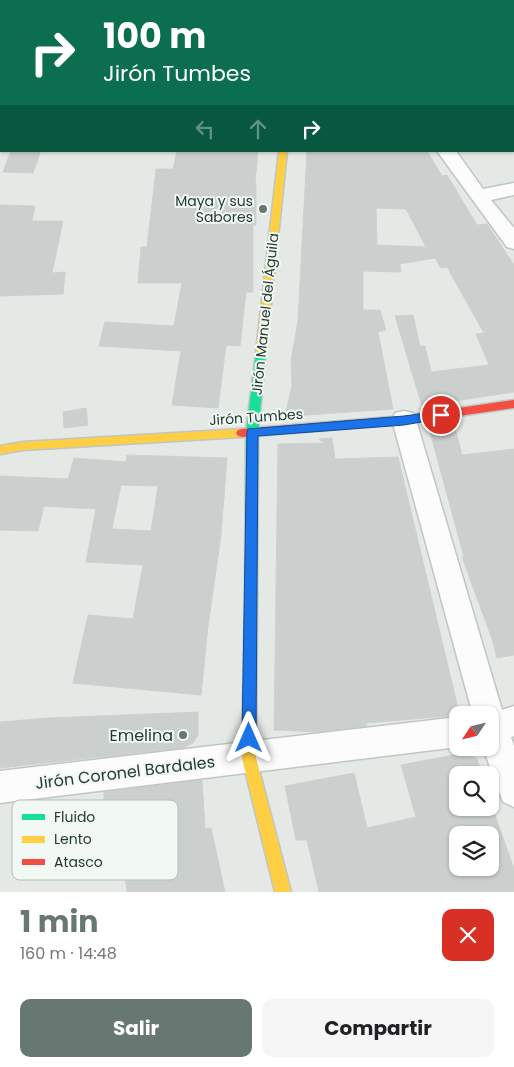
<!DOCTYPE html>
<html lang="es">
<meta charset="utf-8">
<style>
body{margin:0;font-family:Poppins,sans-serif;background:#f6f6f6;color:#202124;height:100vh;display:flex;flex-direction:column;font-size:19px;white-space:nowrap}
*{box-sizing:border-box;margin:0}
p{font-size:16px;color:#757577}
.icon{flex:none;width:28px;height:28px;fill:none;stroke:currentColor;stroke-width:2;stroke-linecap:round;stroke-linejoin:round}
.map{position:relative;height:892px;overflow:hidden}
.drawer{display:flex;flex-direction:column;background:#fff;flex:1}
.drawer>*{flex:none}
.banner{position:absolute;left:0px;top:0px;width:515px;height:152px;box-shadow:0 1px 4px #0004;background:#0b6e4f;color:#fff;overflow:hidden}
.needle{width:32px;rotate:235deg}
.tools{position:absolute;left:449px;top:706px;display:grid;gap:10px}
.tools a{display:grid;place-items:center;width:50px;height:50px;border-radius:10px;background:#fff;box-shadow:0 1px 4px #0004;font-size:25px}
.pin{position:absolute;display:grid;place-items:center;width:42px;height:42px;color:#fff;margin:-21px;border:2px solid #fff;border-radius:50%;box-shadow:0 1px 5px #0007}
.me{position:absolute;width:55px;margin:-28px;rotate:0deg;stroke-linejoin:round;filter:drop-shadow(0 0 4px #0008)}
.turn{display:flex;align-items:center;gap:18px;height:105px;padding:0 20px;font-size:22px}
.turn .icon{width:65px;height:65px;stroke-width:2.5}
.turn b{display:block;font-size:35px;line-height:42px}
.lanes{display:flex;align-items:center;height:48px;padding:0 20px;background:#0003;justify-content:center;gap:25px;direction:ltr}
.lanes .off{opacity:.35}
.round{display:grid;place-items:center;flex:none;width:52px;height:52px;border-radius:10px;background:#f6f6f6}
.headline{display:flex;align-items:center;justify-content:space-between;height:85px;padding:0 20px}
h1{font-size:30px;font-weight:700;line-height:38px;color:#677872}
.primary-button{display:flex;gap:10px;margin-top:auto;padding:10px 20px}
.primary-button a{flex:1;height:58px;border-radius:10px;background:#677872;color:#fff;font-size:20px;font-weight:700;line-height:58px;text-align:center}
.primary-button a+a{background:#f6f6f6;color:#202124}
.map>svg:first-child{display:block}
.building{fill:#cbd0ce;stroke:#ccd2cf;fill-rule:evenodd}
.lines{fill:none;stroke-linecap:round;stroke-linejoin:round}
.street-casing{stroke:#c1c6c3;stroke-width:3}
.fast-casing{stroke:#c0c6c3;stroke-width:3}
.slow-casing{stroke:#c0c6c3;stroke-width:3}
.jam-casing{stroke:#c0c6c3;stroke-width:3}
.street{fill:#fbfcfb;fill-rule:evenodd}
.fast{fill:#16e098;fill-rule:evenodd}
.slow{fill:#ffcf43;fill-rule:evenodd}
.jam{fill:#f24e42;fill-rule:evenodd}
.route{fill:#1a73e8;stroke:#114b97}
.poi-dot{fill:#677872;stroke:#f2f8f4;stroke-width:2}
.labels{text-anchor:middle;stroke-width:4;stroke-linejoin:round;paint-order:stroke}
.poi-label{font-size:14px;fill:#233b33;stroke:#f2f8f4;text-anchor:end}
.street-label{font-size:14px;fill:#233b33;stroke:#f2f8f4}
.near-poi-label{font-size:16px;fill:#233b33;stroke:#f2f8f4;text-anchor:end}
.near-street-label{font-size:16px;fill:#233b33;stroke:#f2f8f4}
.key{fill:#f2f8f4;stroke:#b4bfba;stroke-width:1}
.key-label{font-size:14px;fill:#233b33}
</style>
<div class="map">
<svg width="514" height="892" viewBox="0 0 514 892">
<rect width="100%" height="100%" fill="#e4e9e6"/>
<!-- building -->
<g class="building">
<polygon points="11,151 39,151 40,153 33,173 3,172"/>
<polygon points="177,151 258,151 255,183 256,183 256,225 253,225 253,292 246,292 240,346 226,345 218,408 172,405 181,351 99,346 105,322 174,326 182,283 138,283 141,247 147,247 156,169 173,169"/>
<path d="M307 151H427L442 176 447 175 477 225 487 224 514 265V392L422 406 395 316 413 315 420 346H425L431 372 489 365 476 334 484 333 447 267 441 268 435 258 400 264 401 272 363 271V310H380L386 330 378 332 393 409 293 416 286 411 292 386 291 361 298 320ZM376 208 406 209 426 247 377 245Z"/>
<polygon points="0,205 35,206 32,221 63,221 52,273 65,272 63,294 0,296"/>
<polygon points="86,408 88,425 64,428 63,412"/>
<polygon points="454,425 462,455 514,449 514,655 497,658 492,639 462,557 464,557 429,428"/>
<polygon points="332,438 335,459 398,457 458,708 448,716 366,723 367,726 318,732 274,730 278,444 324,443 319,439"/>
<path d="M127 455 227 458 221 535 208 626 201 695 73 683 88 615 133 619 143 565 86 562 96 509 44 506 38 531 0 530V476L68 479 74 458 126 462ZM121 485 158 486 151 531 112 529Z"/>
<polygon points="198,712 198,735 193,743 182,748 0,768 0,722 49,718"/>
<path d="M464 753 477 759 482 775H458V808H490V801L514 869V892H319L307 840H296L285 786 354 773 367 828 416 817 401 765ZM458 835H490V868H458Z"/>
<polygon points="202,780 205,829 211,828 225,892 127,892 124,867 133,865 133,810 104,813 104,792"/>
</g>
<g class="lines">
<!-- street casing -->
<g class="street-casing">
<g id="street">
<rect x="288" y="0" width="16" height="1"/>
<rect x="0" y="66" width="1" height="10"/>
<polygon points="437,151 456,151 483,189 514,183 514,195 491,200 514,228 514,249 507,247"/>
<polygon points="404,411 413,413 416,420 502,710 514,706 514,736 511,737 514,746 514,807 503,802 483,748 490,748 490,715 473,715 392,420 395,413"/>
<polygon points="458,717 458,747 0,803 0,771"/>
</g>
</g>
<!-- fast casing -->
<g class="fast-casing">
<polygon id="fast" points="261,348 266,352 258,432 257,594 255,598 251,600 247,598 245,594 246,432 256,352"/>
</g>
<!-- slow casing -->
<g class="slow-casing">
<g id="slow">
<polygon points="279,151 287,151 266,352 261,356 256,352"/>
<polygon points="242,429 246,430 248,433 246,436 242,437 23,450 0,454 0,446 23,442"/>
<polygon points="251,588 255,590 257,594 256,758 291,892 275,892 242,758 245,594 247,590"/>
</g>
</g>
<!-- jam casing -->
<g class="jam-casing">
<polygon id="jam" points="514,400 514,408 404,424 242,437 238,436 236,433 238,430 242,429 404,416"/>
</g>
<!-- street -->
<use href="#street" class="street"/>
<!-- fast -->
<use href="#fast" class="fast"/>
<!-- slow -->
<use href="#slow" class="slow"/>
<!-- jam -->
<use href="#jam" class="jam"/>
</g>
<!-- route -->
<polygon class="route" points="441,411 446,415 445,418 404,425 258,436 256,738 254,743 249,745 244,743 242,738 247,432 248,429 404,416"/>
<!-- markers -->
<g class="poi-dot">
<circle cx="263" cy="209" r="5"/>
<circle cx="183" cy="735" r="5"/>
</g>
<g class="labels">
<!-- poi labels -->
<g class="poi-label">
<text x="253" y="206">Maya y sus<tspan x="253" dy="16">Sabores</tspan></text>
</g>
<!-- street labels -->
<g class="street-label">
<text transform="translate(265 314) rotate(-84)" y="5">Jirón Manuel del Águila</text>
<text transform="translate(256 417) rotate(-4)" y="5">Jirón Tumbes</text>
</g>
<!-- near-poi labels -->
<g class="near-poi-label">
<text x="173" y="741">Emelina</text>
</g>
<!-- near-street labels -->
<g class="near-street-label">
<text transform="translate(125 772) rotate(-7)" y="6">Jirón Coronel Bardales</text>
</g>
</g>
<!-- legend -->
<rect x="12" y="800" width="166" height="80" rx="8" class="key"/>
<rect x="22" y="814" width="23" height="6" fill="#16e098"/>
<rect x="22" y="836" width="23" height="7" fill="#ffcf43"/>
<rect x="22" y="859" width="23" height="6" fill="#f24e42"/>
<g class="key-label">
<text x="54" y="822">Fluido</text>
<text x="54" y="844">Lento</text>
<text x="54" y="867">Atasco</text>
</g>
</svg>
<div class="tools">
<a><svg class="needle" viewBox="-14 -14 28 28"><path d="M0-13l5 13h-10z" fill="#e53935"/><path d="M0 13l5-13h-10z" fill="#757577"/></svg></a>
<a><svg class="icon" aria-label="search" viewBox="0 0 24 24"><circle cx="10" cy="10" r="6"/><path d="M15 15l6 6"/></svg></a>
<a><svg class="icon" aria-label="layers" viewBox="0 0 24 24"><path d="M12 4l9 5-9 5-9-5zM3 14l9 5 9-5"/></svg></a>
</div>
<div class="pin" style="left:441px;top:415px;background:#d93025"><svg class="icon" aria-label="arrive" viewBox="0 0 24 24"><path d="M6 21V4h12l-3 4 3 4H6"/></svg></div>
<svg class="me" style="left:249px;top:738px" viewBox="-20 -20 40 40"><path d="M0-17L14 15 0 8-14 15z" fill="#1a73e8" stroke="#fff" stroke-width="4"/></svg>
<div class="banner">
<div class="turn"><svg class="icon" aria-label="right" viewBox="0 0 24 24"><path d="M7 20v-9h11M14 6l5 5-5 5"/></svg><div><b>100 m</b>Jirón Tumbes</div></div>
<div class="lanes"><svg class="icon off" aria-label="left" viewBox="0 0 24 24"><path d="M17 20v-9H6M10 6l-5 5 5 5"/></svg><svg class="icon off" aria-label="ahead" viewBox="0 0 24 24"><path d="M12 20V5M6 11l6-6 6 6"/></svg><svg class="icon" aria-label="right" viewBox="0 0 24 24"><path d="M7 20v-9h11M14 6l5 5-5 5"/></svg></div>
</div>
</div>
<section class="drawer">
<div class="headline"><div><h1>1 min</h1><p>160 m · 14:48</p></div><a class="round" style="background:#d93025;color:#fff"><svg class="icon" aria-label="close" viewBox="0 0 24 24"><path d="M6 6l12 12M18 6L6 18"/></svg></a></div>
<div class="primary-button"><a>Salir</a><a>Compartir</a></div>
</section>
